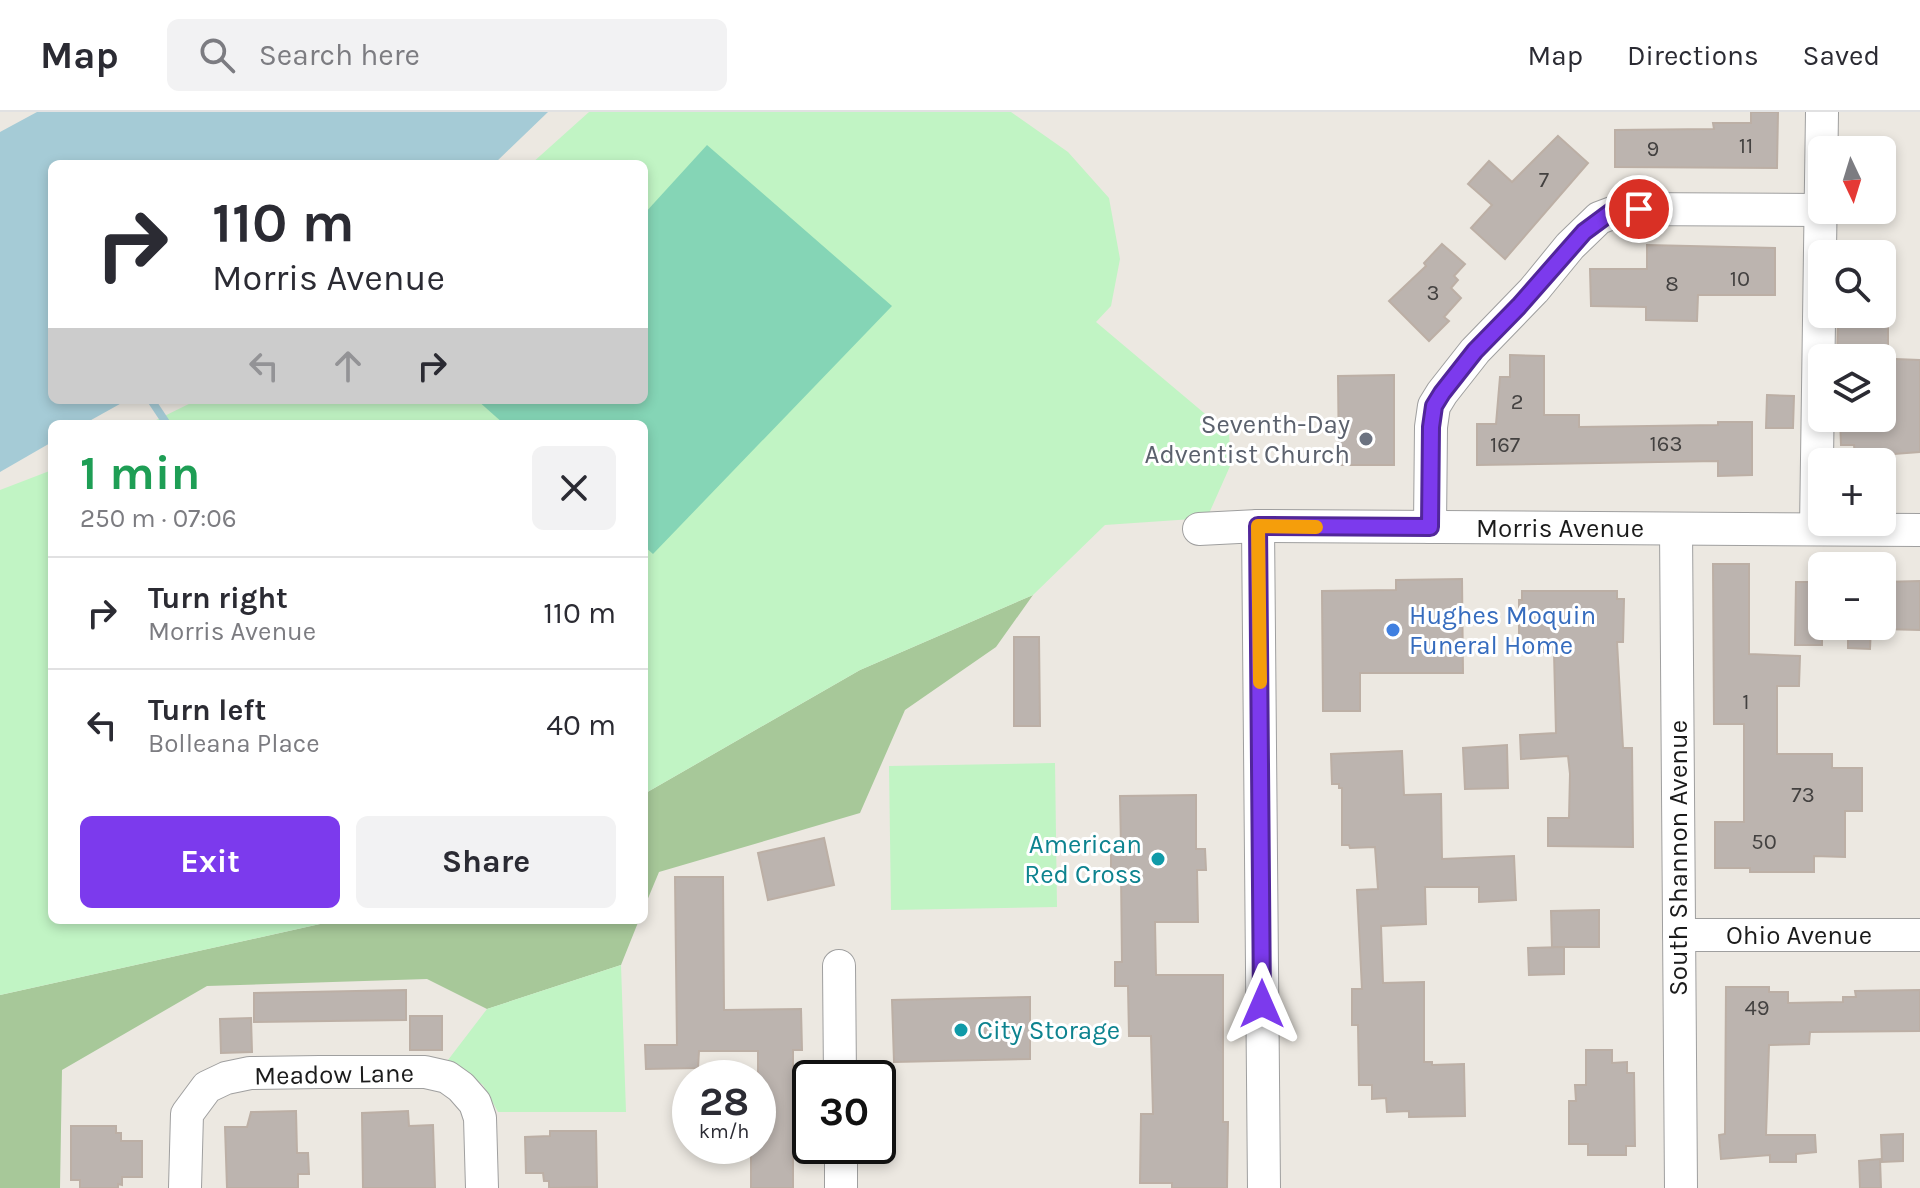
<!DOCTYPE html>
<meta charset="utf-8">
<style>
body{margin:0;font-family:Karla,sans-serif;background:#f2f2f3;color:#2b2b33;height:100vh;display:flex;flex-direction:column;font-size:30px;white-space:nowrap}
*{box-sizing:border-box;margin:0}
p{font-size:26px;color:#7c7c81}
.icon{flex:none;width:44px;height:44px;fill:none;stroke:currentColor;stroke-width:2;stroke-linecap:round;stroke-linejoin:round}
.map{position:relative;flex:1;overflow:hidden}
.drawer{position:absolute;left:48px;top:308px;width:600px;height:504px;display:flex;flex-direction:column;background:#fff;border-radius:12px;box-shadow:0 4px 12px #0003}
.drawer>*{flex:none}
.guide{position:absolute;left:48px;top:48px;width:600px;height:244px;border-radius:12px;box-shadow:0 4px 12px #0003;background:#fff;color:#2b2b33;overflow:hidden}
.needle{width:52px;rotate:176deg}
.controls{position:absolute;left:1808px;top:24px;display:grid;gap:16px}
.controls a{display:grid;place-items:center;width:88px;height:88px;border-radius:12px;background:#fff;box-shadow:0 4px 12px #0003;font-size:40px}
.speed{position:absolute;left:672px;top:948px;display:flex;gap:16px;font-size:40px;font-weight:700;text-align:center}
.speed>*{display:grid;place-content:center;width:104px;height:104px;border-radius:50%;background:#fff;box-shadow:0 4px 12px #0003;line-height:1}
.speed small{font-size:20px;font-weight:400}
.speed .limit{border:4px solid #111;border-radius:12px;background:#fff;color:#111}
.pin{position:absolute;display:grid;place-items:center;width:68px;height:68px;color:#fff;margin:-34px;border:4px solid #fff;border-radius:50%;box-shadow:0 2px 8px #0007}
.me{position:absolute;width:88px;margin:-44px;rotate:0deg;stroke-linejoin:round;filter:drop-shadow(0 0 6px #0008)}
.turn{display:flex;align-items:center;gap:28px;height:168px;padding:0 32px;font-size:36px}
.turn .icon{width:104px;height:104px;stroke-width:2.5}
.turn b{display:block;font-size:56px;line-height:68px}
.lanes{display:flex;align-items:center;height:76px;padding:0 32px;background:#0003;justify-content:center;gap:40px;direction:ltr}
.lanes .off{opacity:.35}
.round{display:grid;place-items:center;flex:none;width:84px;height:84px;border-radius:12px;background:#f2f2f3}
.head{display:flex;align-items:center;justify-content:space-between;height:136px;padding:0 32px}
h1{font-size:48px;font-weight:700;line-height:60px;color:#1e9e55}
.button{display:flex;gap:16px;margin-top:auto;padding:16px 32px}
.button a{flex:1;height:92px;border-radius:12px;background:#7c3aed;color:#fff;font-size:32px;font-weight:700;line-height:92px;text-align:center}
.button a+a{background:#f2f2f3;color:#2b2b33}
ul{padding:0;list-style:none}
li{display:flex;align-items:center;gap:24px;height:112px;padding:0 32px;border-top:2px solid #e1e1e2}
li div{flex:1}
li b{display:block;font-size:30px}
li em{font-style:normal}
header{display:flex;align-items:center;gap:48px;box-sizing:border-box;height:112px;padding:0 40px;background:#fff;border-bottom:2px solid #e1e1e2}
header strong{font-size:38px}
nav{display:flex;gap:44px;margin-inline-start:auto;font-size:28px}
.search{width:560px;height:72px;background:#f2f2f3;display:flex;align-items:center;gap:20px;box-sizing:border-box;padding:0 28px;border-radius:12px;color:#7c7c81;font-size:30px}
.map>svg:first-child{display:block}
.forest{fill:#a7c899}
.park{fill:#c1f4c4}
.pitch{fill:#85d5b6}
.water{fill:#a5cbd6}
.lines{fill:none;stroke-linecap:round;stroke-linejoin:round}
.stream{stroke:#a5cbd6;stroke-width:8}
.building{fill:#bcb4af;stroke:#bcafa5;stroke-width:2}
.minor-casing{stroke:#9f9f9f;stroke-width:34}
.minor{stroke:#fff;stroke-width:32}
.route-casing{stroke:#51269a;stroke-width:20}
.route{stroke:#7c3aed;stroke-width:14}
.slow{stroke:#f59e0b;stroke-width:14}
.worship-dot{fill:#6b7280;stroke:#fff;stroke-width:3}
.shop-dot{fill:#3f7fe0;stroke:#fff;stroke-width:3}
.culture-dot{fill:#0f9aa8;stroke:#fff;stroke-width:3}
.labels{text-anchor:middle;stroke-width:6;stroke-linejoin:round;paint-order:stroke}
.number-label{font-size:22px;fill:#434140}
.worship-label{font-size:26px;fill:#5b616d;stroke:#fff;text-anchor:end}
.street-label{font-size:26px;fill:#1b1b1b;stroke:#fff}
.shop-label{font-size:26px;fill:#366cbe;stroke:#fff;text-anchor:start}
.culture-label{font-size:26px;fill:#0d838f;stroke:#fff;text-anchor:end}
</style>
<header>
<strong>Map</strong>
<div class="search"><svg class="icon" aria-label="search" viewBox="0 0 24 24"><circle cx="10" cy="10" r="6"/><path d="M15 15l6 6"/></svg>Search here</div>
<nav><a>Map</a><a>Directions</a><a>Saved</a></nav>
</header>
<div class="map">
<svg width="1920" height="1076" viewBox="0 0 1920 1076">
<rect width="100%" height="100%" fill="#ece8e1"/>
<!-- forest -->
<g class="forest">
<polygon points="1033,483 996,535 905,598 860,701 659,760 644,796 644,682 860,558"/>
<polygon points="338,808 639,808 621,853 487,897 427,867 207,874 62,958 60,1076 0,1076 0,883"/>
</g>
<!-- park -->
<g class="park">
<polygon points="589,0 1011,0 1068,40 1109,86 1120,147 1111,194 1096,210 1229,322 1231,352 1207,406 1105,413 1033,483 860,558 644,682 644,312 148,312 197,288 644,288 644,52 531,52"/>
<polygon points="52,358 52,808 338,808 0,883 0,378"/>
<polygon points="1055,651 1057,795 891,798 889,654"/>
<polygon points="621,853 626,1000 498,1000 483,973 448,948 487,897"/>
</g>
<!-- pitch -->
<polygon class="pitch" points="707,33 892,194 653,442 644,434 644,312 504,312 477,288 644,288 644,102"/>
<!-- water -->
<polygon class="water" points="37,0 548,0 494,52 52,52 52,288 127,288 84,312 52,312 52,330 0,360 0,20"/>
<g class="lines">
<!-- stream -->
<polyline class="stream" points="151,288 167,312"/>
</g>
<!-- building -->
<g class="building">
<polygon points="1751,0 1778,0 1777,56 1615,55 1615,18 1714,17 1713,11 1751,11"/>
<polygon points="1558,24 1588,51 1505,147 1471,116 1492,93 1468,72 1489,49 1512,70"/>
<polygon points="1442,132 1465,152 1454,164 1458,168 1451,176 1461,186 1444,205 1449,209 1429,229 1389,189 1426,154 1424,151"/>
<polygon points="1647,133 1775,136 1775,183 1698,183 1697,209 1646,208 1646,195 1591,194 1590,157 1647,157"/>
<polygon points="1838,207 1861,207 1861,214 1888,214 1888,246 1837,246"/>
<polygon points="1510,243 1544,244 1544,303 1579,303 1579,315 1718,313 1718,310 1752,310 1752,363 1718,364 1718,349 1477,353 1477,312 1496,312 1500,265 1510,265"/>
<polygon points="1895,247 1920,248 1920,340 1855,345 1854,333 1841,333 1840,306 1882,306 1882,300 1893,300"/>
<polygon points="1394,263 1394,353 1339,353 1338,264"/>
<polygon points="1767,283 1794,284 1793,316 1766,316"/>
<polygon points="1713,452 1749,452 1749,542 1800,544 1799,574 1777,574 1777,642 1832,642 1832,656 1862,656 1862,699 1845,699 1845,745 1814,744 1814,760 1750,760 1750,756 1715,756 1715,710 1744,710 1744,612 1714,612"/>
<polygon points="1462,467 1463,561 1360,561 1360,599 1323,599 1322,479 1396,478 1396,468"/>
<polygon points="1920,469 1920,518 1882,517 1882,470"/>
<polygon points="1796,470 1822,470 1822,533 1795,533"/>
<polygon points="1522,479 1617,479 1617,487 1624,487 1623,530 1617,530 1623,636 1632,636 1633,735 1548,734 1548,706 1569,706 1570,662 1568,644 1521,647 1520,623 1556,621 1554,540 1523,540 1523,532 1519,532 1519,488 1522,488"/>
<polygon points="1848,514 1871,514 1870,537 1848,536"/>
<polygon points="1014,525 1039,525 1040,614 1014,614"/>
<polygon points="1507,633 1508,676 1465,677 1463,636"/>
<polygon points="1402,639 1404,683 1441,682 1442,747 1514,744 1516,788 1479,790 1479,775 1425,775 1426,812 1381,814 1383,871 1424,870 1424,950 1432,950 1432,953 1464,952 1465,1004 1409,1005 1409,999 1387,1000 1386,986 1372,987 1372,973 1359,973 1358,913 1352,913 1352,877 1362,877 1357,778 1378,777 1375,735 1350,736 1349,733 1342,733 1342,676 1339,676 1339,672 1332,672 1331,642"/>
<polygon points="1196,683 1196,737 1205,737 1206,758 1197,758 1198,810 1155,810 1156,863 1223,863 1223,1010 1228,1010 1227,1076 1172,1076 1172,1071 1140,1071 1141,1002 1153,1002 1151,924 1129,924 1128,874 1115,874 1115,850 1122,850 1121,761 1111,761 1111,735 1121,735 1120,684"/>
<polygon points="824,726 834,773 768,788 758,741"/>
<polygon points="675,765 723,765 724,898 801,897 802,938 793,938 793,1076 751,1076 751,1034 758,1034 758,939 699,939 698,956 646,957 645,933 677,933"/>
<polygon points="1599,798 1599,835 1552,835 1551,799"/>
<polygon points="1564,835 1564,862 1529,863 1528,836"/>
<polygon points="1726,875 1769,875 1769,880 1788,880 1788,891 1843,890 1843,885 1856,885 1855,879 1920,878 1920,919 1810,920 1809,932 1769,933 1766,1023 1815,1023 1816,1040 1796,1042 1796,1050 1770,1050 1770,1043 1721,1047 1719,1023 1725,1022"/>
<polygon points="406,878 406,908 254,910 254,881"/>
<polygon points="1030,885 1030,947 894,950 892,888"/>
<rect x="410" y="904" width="32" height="34"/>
<polygon points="251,906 252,940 221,941 220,907"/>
<polygon points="1586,938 1612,938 1612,951 1627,950 1627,961 1634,961 1635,1034 1626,1034 1626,1043 1588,1043 1588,1032 1569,1032 1569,989 1576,989 1575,973 1586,973"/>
<polygon points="296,999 297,1041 308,1041 309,1062 298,1062 298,1076 227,1076 225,1015 247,1015 251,1000"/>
<polygon points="408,999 409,1014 433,1013 435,1076 363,1076 362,1001"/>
<polygon points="71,1014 116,1014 116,1021 121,1021 121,1029 142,1029 142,1065 122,1065 122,1073 118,1072 118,1076 80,1076 80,1068 71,1068"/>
<polygon points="550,1019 596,1019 597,1075 549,1076 549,1069 544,1069 543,1061 526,1061 525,1025 550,1024"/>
<polygon points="1903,1022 1903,1049 1882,1050 1881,1023"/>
<polygon points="1880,1047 1881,1076 1860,1076 1859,1049"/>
</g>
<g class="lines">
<!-- minor casing -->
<g class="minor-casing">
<g id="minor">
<polyline points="1258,414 1264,1076"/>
<polyline points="1430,415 1431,315 1434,294 1442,281 1475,239 1534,178 1570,134 1599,106 1623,97 1821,98"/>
<polyline points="1199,417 1258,414 1920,418"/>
<polyline points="1676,417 1681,1076"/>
<polyline points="1816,417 1822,0"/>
<polyline points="1679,823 1920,823"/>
<polyline points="839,854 840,966"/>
<polyline points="841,1034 841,1076"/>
<polyline points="185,1076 187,1002 207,975 226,966 250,961 320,960 425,960 447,965 461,975 475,991 480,1006 482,1076"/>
</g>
</g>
<!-- minor -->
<use href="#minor" class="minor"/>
</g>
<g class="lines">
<!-- route casing -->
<g class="route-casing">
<polyline id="route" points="1262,892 1258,414 1430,415 1431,315 1434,294 1442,281 1475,239 1519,194 1584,120 1611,100 1639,97"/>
</g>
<!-- route -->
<use href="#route" class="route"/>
<!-- slow -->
<polyline class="slow" points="1260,570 1258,414 1316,415"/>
</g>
<!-- markers -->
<circle class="worship-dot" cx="1366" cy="327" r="8"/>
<circle class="shop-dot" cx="1393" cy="518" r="8"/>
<g class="culture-dot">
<circle cx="1158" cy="747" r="8"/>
<circle cx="961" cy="918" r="8"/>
</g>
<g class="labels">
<!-- number labels -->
<g class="number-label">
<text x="1746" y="41">11</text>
<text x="1653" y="44">9</text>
<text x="1544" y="75">7</text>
<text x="1740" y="174">10</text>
<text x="1672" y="179">8</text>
<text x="1433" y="188">3</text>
<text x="1517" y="297">2</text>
<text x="1666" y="339">163</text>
<text x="1505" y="340">167</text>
<text x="1746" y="597">1</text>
<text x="1803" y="690">73</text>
<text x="1764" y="737">50</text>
<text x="1757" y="903">49</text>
</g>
<!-- worship labels -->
<g class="worship-label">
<text x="1350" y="321">Seventh-Day<tspan x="1350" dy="30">Adventist Church</tspan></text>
</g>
<!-- street labels -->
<g class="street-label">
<text x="1560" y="425">Morris Avenue</text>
<text transform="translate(1678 746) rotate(-90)" y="9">South Shannon Avenue</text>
<text x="1799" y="832">Ohio Avenue</text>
<text transform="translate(334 962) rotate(-1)" y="9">Meadow Lane</text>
</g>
<!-- shop labels -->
<g class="shop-label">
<text x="1409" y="512">Hughes Moquin<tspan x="1409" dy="30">Funeral Home</tspan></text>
</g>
<!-- culture labels -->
<g class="culture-label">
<text x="1142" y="741">American<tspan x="1142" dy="30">Red Cross</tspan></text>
<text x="977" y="927" text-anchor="start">City Storage</text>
</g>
</g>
</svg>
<div class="controls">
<a><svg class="needle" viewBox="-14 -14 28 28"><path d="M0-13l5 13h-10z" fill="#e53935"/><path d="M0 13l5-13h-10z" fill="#7c7c81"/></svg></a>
<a><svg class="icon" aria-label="search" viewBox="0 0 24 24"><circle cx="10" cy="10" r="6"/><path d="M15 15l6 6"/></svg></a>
<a><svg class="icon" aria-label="layers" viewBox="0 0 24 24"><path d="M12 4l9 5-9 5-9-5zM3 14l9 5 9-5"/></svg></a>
<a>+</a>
<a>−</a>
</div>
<div class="speed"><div>28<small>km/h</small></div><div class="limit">30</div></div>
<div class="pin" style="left:1639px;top:97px;background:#d93025"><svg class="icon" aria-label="arrive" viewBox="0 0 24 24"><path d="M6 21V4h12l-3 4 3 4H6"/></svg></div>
<svg class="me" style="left:1262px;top:892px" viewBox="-20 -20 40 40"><path d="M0-17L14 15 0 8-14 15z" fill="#7c3aed" stroke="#fff" stroke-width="4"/></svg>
<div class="guide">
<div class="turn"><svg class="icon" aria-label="right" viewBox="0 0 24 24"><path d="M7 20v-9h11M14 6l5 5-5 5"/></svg><div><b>110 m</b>Morris Avenue</div></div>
<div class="lanes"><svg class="icon off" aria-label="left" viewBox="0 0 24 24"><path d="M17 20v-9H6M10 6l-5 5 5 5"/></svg><svg class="icon off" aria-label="ahead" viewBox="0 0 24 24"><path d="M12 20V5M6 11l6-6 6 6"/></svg><svg class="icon" aria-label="right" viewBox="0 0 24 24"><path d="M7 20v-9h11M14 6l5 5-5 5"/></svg></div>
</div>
<section class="drawer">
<div class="head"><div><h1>1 min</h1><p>250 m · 07:06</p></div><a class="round"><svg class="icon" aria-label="close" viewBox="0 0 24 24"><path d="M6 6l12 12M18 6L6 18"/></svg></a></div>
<ul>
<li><svg class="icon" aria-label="right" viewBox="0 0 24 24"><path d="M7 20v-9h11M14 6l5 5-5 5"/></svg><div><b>Turn right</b><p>Morris Avenue</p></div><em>110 m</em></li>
<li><svg class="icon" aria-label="left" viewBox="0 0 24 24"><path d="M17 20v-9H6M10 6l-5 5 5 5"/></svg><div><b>Turn left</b><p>Bolleana Place</p></div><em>40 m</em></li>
</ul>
<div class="button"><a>Exit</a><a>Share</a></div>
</section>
</div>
